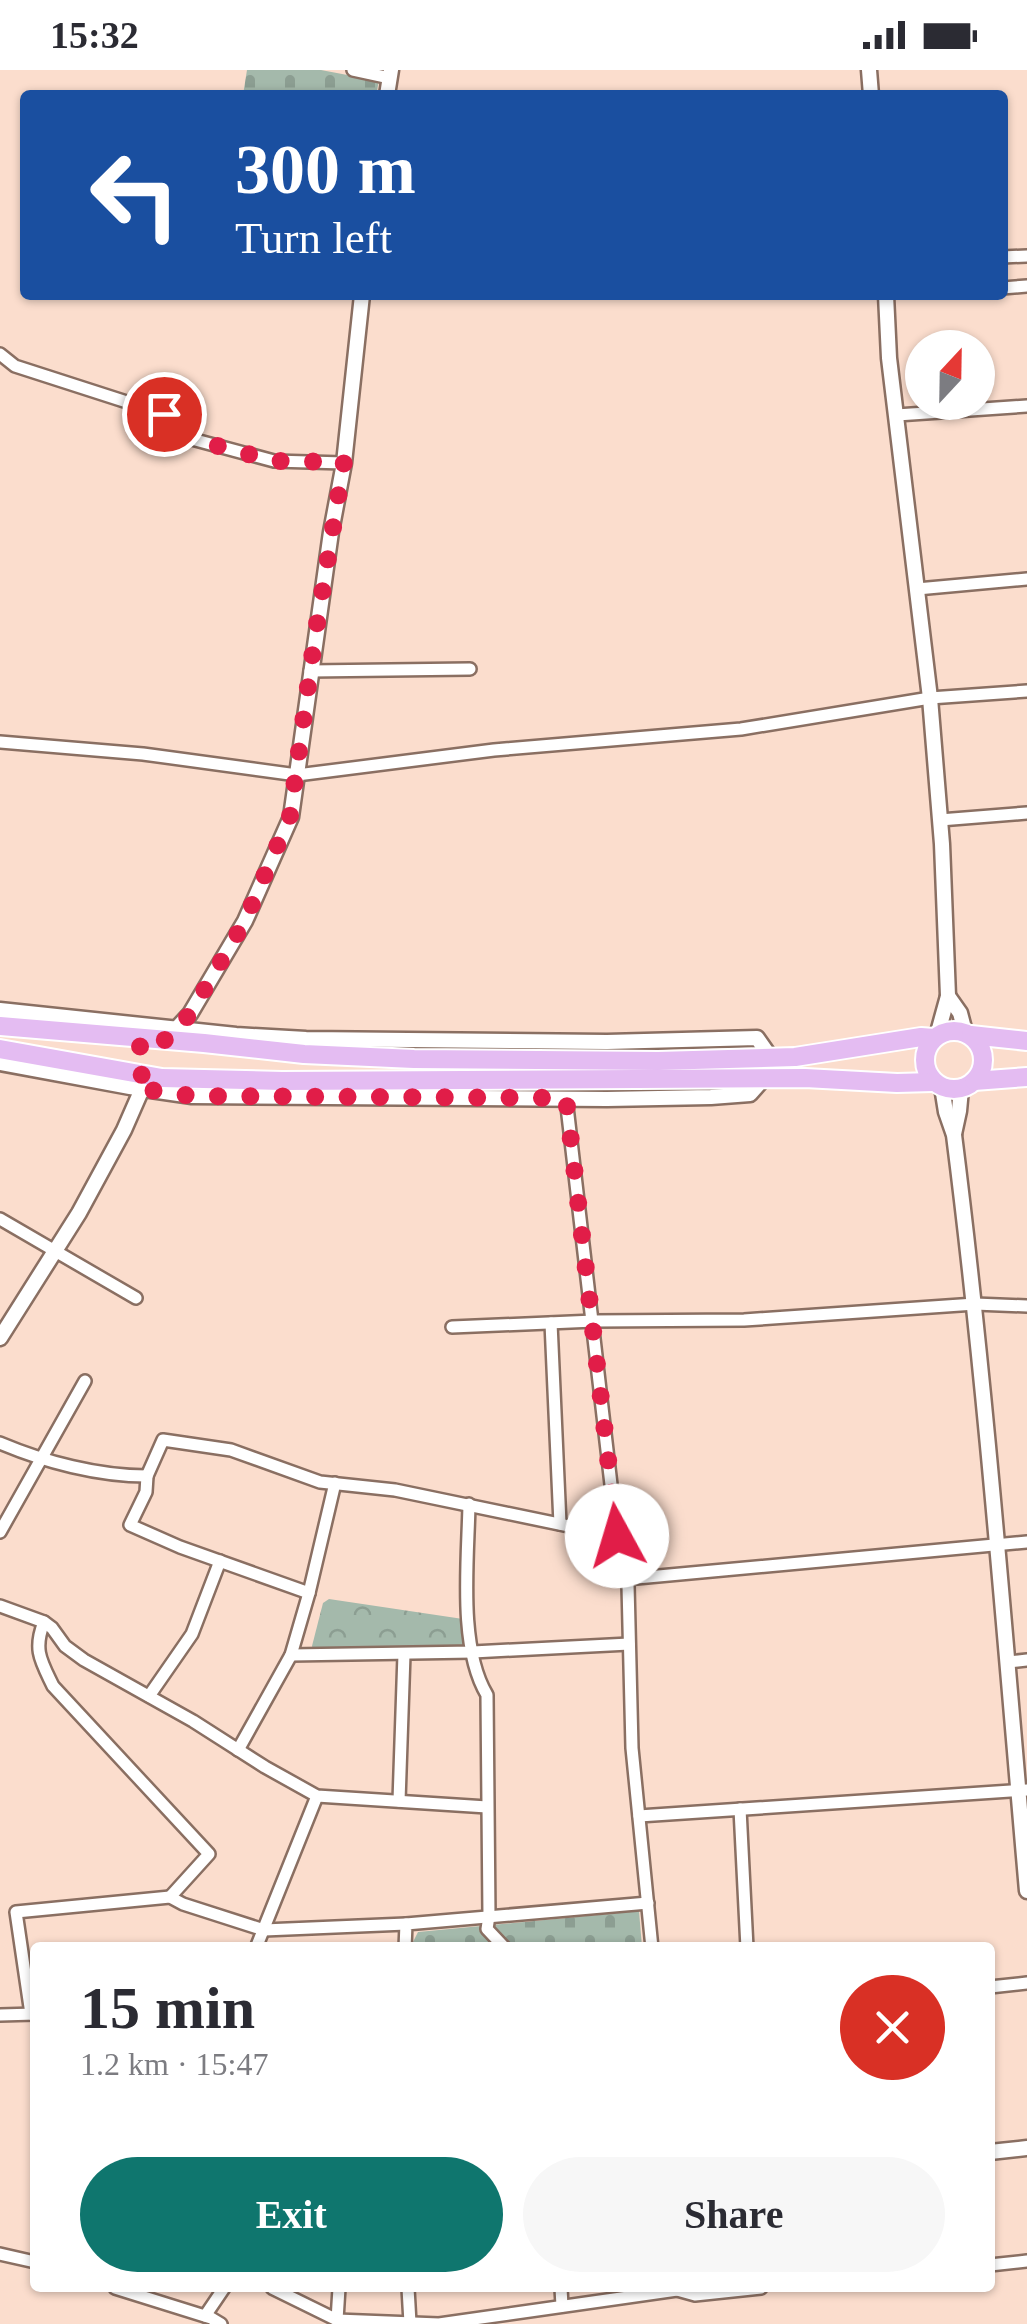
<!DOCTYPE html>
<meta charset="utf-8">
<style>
body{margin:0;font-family:"Times New Roman",serif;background:#f7f7f7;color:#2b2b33;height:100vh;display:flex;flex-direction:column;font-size:38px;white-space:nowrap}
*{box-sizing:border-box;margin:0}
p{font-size:32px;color:#7c7c81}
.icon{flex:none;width:55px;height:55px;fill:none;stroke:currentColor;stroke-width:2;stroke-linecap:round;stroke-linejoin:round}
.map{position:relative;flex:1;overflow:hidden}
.side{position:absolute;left:30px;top:1872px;width:965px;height:350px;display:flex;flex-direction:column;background:#fff;border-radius:10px;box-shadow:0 2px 8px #0004}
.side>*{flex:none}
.banner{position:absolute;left:20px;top:20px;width:988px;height:210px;border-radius:10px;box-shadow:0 2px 8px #0004;background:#1a4fa0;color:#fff;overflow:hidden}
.needle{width:65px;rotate:22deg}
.tools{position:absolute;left:905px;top:260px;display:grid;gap:20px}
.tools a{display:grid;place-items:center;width:90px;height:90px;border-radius:50%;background:#fff;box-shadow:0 2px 8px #0004;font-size:50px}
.pin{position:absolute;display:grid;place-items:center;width:85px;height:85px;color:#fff;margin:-42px;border:5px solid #fff;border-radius:50%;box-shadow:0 2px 10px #0007}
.me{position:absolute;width:110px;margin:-55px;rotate:354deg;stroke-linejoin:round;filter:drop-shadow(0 0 8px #0008)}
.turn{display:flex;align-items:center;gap:35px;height:210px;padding:0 50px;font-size:45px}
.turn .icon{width:130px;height:130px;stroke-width:2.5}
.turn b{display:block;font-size:70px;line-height:85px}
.round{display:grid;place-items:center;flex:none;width:105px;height:105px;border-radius:52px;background:#f7f7f7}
.headline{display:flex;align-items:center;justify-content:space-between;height:170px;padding:0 50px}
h1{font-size:60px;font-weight:700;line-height:75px}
.cta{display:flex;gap:20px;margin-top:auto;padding:20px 50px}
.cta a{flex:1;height:115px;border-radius:60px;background:#0f766e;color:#fff;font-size:40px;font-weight:700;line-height:115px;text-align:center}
.cta a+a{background:#f7f7f7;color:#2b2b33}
.status{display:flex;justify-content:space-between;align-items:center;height:70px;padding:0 50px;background:#fff;direction:ltr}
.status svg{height:28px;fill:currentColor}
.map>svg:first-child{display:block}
.cemetery{fill:url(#cemetery-stones)}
.park{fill:url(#park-crowns)}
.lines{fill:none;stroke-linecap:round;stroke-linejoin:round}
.minor-casing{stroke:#8a6f62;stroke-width:16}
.tertiary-casing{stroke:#8a6f62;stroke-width:19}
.primary-casing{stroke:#fff;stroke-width:22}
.minor{stroke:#fff;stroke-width:11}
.tertiary{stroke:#fff;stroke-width:14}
.primary{stroke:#e4bcf2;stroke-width:18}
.route{stroke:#e11d48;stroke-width:18;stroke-dasharray:0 32.4}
</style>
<div class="status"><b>15:32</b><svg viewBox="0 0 49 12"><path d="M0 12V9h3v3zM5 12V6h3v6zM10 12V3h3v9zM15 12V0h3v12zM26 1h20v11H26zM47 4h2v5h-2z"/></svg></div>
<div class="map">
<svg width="1027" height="2254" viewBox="0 0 1027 2254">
<defs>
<pattern id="cemetery-stones" width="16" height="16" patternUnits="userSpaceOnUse" patternTransform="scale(2.5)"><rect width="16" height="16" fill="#a4b9ab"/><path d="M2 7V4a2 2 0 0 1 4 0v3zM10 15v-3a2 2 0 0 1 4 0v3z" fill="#8c9e92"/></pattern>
<pattern id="park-crowns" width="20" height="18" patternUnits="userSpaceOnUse" patternTransform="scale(2.5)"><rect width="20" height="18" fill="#a4b9ab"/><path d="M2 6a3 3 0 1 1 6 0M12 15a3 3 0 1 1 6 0" fill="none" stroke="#8c9e92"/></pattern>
</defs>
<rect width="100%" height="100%" fill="#fbddcd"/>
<!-- cemetery -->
<g class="cemetery">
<polygon points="247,0 321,0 379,11 376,25 243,25"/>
<polygon points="639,1841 642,1877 410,1878 418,1862"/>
</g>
<!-- park -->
<polygon class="park" points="329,1529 463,1549 466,1577 313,1580 312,1576 323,1533"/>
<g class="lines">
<!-- minor casing -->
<g class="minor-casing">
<g id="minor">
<polyline points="353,0 390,8"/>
<polyline points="1002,187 1027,186"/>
<polyline points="1002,218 1027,216"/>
<polyline points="0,284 15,296 164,344 188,368 274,391 344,393"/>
<polyline points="897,345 1027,336"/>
<polyline points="917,519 1027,509"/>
<polyline points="310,601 470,599"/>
<polyline points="0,672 143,684 297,705 494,680 741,659 930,628 1027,621"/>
<polyline points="940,750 1027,743"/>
<polyline points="566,1028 617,1466"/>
<polyline points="0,1149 136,1228"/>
<polyline points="551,1253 560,1454"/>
<polyline points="452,1257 594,1251 744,1250 975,1234 1027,1236"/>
<path d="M0 1373C45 1392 98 1406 147 1406L163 1370 231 1380 320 1412 395 1420 617 1466 620 1487 628 1515 632 1678 652 1878"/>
<polyline points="147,1406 146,1422 130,1455 180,1477 309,1523"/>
<path d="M469 1434C468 1490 458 1577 487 1625L489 1846 487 1859 505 1878"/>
<polyline points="0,1462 85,1311"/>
<polyline points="626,1509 1027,1472"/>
<polyline points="0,1536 44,1552 52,1558 65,1576 84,1590 193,1651 265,1697 317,1726 487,1737"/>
<path d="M44 1552C33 1580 41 1591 53 1616L209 1784 170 1827"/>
<polyline points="291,1585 473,1582 629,1574"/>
<polyline points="1008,1592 1027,1590"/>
<polyline points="149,1626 192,1564 220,1491"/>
<polyline points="238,1680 291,1585 309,1523 335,1413"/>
<polyline points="399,1731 404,1584"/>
<polyline points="740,1739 747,1878"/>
<polyline points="639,1746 1027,1720"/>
<polyline points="256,1878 317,1726"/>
<polyline points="405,1878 406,1854 648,1833"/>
<polyline points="990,1917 1027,1913"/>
<polyline points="31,1944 16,1842 170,1827 183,1834 264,1860 406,1854"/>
<polyline points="0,1945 35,1944"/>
<polyline points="0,2184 35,2192"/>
<polyline points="990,2195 1027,2191"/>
<polyline points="115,2218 211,2248 221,2254"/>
<polyline points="272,2218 337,2250 439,2254 677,2220 677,2218"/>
<polyline points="408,2218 410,2253"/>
<polyline points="561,2218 562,2236"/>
<polyline points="677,2220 695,2225 761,2218"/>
<polyline points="205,2246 224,2218"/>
<polyline points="337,2250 339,2218"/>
</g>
</g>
<!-- tertiary casing -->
<g class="tertiary-casing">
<g id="tertiary">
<polyline points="869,0 871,25"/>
<polyline points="387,25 391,0"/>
<polyline points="886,225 889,288 930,628 942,774 948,926 937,966"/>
<polyline points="948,926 960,943 965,962"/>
<polyline points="0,940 236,965 306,969 607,972 757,968 771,988"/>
<polyline points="166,970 190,944 245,851 291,747 331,462 344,393 362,225"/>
<polyline points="0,993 130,1017 192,1026 607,1029 711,1027 750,1024 764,1008"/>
<path d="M942 1017 946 1042 954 1065C986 1317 1005 1569 1027 1821"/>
<polyline points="954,1064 959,1041 961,1019"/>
<polyline points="0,1268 79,1143 124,1060 145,1012"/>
<polyline points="990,2082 1027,2078"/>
</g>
</g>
<!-- primary casing -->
<g class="primary-casing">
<g id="primary">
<polyline points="0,956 204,973 304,984 414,989 658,991 795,987 921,967 934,968"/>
<circle cx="954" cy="990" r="29"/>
<polyline points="971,965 1027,971"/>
<polyline points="0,979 162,1008 282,1011 805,1008 897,1013 933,1012"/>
<polyline points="974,1011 1027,1007"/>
</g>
</g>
<!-- minor -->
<use href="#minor" class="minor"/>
<!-- tertiary -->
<use href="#tertiary" class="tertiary"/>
<!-- primary -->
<use href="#primary" class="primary"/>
</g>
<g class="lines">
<!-- route -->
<polyline class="route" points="164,344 188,368 274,391 344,392 315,566 290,746 245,851 190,944 166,970 141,968 137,1004 148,1006 142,1019 192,1026 566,1028 617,1466"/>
</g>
</svg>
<div class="tools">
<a><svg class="needle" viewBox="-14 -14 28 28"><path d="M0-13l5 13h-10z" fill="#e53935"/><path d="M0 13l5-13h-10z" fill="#7c7c81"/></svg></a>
</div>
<div class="pin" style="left:164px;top:344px;background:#d93025"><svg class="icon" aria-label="arrive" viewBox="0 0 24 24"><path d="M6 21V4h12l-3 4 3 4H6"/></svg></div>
<svg class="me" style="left:617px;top:1466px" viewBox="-20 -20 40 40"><circle r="19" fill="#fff"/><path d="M0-13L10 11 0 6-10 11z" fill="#e11d48"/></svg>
<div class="banner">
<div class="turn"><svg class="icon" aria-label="left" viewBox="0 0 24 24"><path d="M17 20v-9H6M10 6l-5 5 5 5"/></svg><div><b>300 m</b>Turn left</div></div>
</div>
<section class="side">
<div class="headline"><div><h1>15 min</h1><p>1.2 km · 15:47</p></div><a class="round" style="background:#d93025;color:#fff"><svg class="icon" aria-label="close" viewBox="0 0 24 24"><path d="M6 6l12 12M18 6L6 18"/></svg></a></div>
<div class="cta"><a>Exit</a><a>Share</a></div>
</section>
</div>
